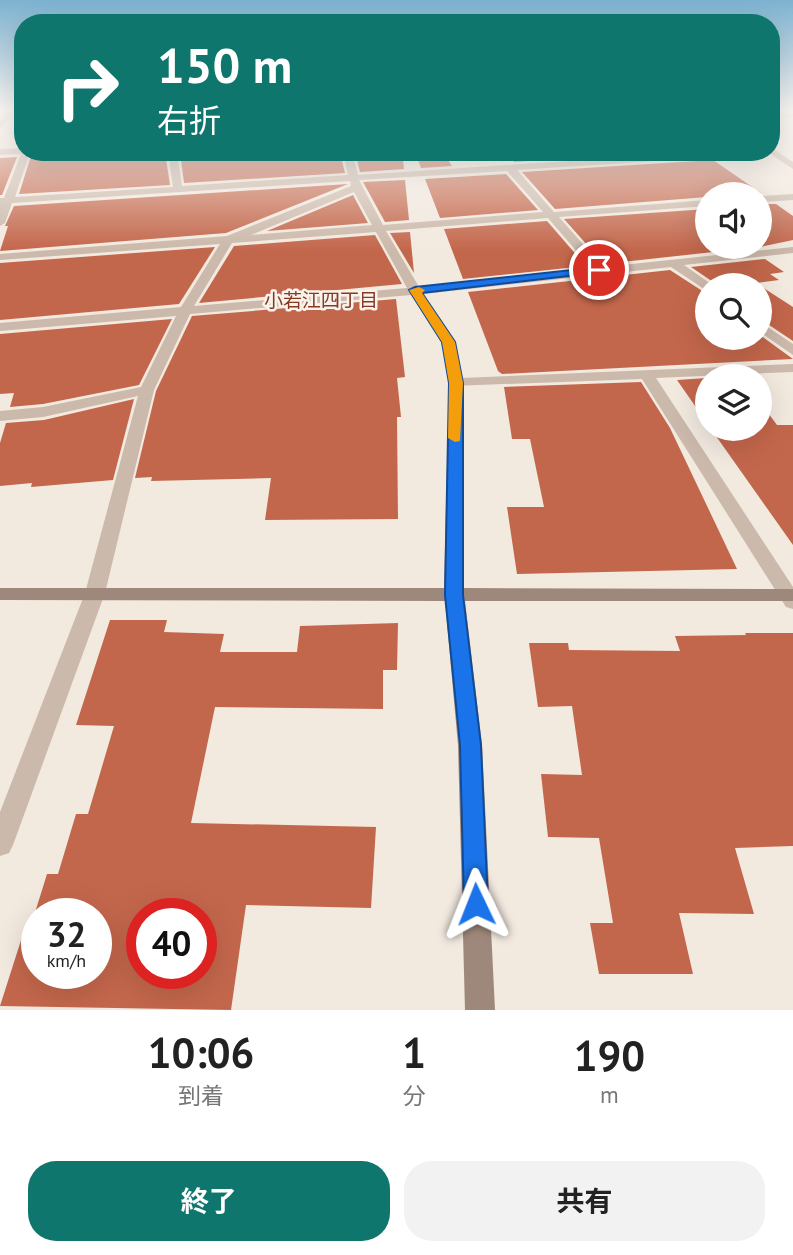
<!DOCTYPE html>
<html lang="ja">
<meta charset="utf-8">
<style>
body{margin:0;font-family:"PT Sans","Noto Sans JP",sans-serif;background:#f2f2f2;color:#222;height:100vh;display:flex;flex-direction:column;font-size:26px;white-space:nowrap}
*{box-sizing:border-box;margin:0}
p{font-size:23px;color:#767676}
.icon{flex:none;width:38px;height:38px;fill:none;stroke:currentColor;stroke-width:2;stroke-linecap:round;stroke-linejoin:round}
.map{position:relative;height:1010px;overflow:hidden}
.sheet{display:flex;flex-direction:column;background:#fff;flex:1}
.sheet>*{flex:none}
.guide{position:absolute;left:14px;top:14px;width:766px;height:147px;border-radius:28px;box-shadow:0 7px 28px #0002;background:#0f766e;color:#fff;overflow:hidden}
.controls{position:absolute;left:695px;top:182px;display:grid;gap:14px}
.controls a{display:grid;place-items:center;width:77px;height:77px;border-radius:50%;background:#fff;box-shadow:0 7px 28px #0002;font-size:35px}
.speed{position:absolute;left:21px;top:898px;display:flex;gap:14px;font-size:35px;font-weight:700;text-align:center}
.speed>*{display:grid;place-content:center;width:91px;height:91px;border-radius:50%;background:#fff;box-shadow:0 7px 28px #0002;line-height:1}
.speed small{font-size:18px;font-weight:400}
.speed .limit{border:10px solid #d22;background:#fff;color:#111}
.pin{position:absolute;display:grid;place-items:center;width:60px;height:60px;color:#fff;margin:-30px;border:4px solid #fff;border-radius:50%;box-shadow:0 2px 7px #0007}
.me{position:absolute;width:77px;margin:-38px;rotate:358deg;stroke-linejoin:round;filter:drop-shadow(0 0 5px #0008)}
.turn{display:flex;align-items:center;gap:24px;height:147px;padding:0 28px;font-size:32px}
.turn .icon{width:91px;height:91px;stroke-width:2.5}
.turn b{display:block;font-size:49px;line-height:60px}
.eta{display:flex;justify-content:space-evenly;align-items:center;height:119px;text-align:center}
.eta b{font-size:42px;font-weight:700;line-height:49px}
.cta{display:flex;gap:14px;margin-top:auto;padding:14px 28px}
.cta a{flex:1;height:80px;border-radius:28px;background:#0f766e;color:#fff;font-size:28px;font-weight:700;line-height:80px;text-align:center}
.cta a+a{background:#f2f2f2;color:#222}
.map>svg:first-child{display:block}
.building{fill:#c3674c;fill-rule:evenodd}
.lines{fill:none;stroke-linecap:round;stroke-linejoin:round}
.street{fill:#cbb9ab;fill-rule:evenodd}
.secondary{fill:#9e887c;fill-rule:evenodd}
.route{fill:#1a73e8;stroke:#114b97;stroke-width:2}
.slow{fill:#f59e0b}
.labels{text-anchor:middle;stroke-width:5;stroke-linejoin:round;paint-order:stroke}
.far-neighbourhood-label{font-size:19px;fill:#863a24;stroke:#faf3eb}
</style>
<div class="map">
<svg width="793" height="1010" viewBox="0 0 793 1010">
<rect width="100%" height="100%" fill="#f2e9df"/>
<!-- building -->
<g class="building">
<polygon points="39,152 165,152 170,185 19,194 32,153"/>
<polygon points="180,152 214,152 214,157 241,156 241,161 341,157 345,173 184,183"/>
<polygon points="358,152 402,152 404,169 360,172 356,156 359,156"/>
<polygon points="415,152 443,152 452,166 421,168"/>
<polygon points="513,152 660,152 514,162"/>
<polygon points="17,157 2,195 0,195 0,158"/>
<polygon points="713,160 761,193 707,194 707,197 555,209 522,172"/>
<polygon points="506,174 538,210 440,218 425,179"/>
<polygon points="405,180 409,220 385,222 363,182"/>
<polygon points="348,184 226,233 0,251 8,226 5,226 14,206"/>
<polygon points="353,195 368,223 267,231"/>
<polygon points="760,204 776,204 793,216 793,240 760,247"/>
<polygon points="707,209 707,247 759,247 604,264 564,219"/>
<polygon points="547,221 586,266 463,279 444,229"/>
<polygon points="410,232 414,273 390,233"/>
<polygon points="375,235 402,284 199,303 234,246"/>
<polygon points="215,247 179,304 0,320 0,263"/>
<polygon points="765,259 784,272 770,274 779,280 756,283 793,307 793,341 760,319 760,285 713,285 713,282 691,267"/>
<polygon points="670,270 707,294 707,338 760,338 760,335 793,359 502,374 498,371 468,292"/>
<polygon points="396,299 405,377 397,378 401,417 397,417 398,519 265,520 271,478 151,481 152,477 135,478 156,391 192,316"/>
<polygon points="172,319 139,385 43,404 10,407 14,393 0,394 0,334"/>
<polygon points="707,378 707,423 677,380"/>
<polygon points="641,382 670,428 737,569 517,574 507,507 544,507 530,439 512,439 504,387"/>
<polygon points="134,399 113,480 31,487 32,483 0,486 0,443 6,423 44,420"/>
<polygon points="760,402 777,425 793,425 793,545 711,429 760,429"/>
<path d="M110 620H167L164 632 224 634 220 652H297L300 626 398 623 397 670H383V709L215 707 191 823 376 827 371 908 246 905 231 1010 0 1006 23 934 28 935 47 874H58L76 814H88L114 726 76 725ZM37 914H96V973H37ZM142 914H201V973H142Z"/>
<polygon points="745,633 793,633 793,846 735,848 754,914 679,913 693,974 599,974 590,923 613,923 599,838 548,837 541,774 582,775 572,706 538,707 529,643 568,643 569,650 680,651 675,636 746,635"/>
</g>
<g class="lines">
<!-- street -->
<g class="street">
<polygon points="10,109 19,109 0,128 0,120"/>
<polygon points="772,112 793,113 793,117 772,116"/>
<path d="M23 148V152H30L15 197 173 187 168 152H177L182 186 348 175 343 152H352L358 175 703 152H753L749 155 517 170 554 212 707 200V206L559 217 603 267 793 247V253L684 265 711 284 707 285V291L671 267 423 294 455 342 462 378 793 364V372L656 378 793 587V609L786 607 642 379 451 386 441 342 411 295 190 314 154 390 105 593 13 845 9 853 0 856V812L85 593 138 396 43 417 0 421V411L43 407 141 387 176 316 0 331V323L181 307 220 244 0 260V254L227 236 351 186 350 181 12 203 5 223 0 226V198H4L21 154 0 155V149ZM507 171 543 212 383 225 359 180ZM354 192 372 225 251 235ZM548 218 591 268 419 287 386 231ZM376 232 407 288 194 306 232 243Z"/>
<polygon points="772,148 793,162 793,169 769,153"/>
<polygon points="793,194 793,200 760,202 760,196"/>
<polygon points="760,322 793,344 793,355 760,332"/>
</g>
<!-- secondary -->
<polygon class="secondary" points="456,379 463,383 464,588 793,589 793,601 465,601 482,745 495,1010 465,1010 458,745 445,601 0,600 0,588 444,588 449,383"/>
</g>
<!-- sky -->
<linearGradient id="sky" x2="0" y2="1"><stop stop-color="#7db2d1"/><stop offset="0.44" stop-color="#f9f5f1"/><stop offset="1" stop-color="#f9f5f1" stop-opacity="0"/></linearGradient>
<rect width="793" height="250" fill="url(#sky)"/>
<!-- route -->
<polygon class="route" points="599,267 603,268 603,272 422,293 455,342 463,383 463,595 481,745 488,904 485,912 476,915 467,912 464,904 460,745 445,595 449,383 442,342 409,290 415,287"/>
<!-- slow -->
<polygon class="slow" points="419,287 425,290 422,293 455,342 463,383 460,441 455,442 448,438 449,383 442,342 409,290"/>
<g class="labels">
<!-- far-neighbourhood labels -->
<g class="far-neighbourhood-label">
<text x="321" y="307">小若江四丁目</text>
</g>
</g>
</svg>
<div class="controls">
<a><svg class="icon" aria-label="sound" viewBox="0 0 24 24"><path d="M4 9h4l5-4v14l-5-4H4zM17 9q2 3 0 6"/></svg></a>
<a><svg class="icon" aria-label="search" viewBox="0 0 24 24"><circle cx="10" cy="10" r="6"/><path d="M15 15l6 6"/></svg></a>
<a><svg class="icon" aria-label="layers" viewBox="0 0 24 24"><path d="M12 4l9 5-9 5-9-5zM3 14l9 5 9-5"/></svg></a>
</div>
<div class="speed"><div>32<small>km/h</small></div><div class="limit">40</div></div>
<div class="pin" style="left:599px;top:270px;background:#d93025"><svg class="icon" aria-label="arrive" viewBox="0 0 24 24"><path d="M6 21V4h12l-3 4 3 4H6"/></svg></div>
<svg class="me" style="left:476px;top:904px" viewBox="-20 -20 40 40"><path d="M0-17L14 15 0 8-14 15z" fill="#1a73e8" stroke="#fff" stroke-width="4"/></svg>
<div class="guide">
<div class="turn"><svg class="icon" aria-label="right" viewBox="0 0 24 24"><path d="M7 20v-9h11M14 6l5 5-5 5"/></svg><div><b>150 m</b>右折</div></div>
</div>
</div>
<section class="sheet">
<div class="eta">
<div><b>10:06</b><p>到着</p></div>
<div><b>1</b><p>分</p></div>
<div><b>190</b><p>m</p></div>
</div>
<div class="cta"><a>終了</a><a>共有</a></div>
</section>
